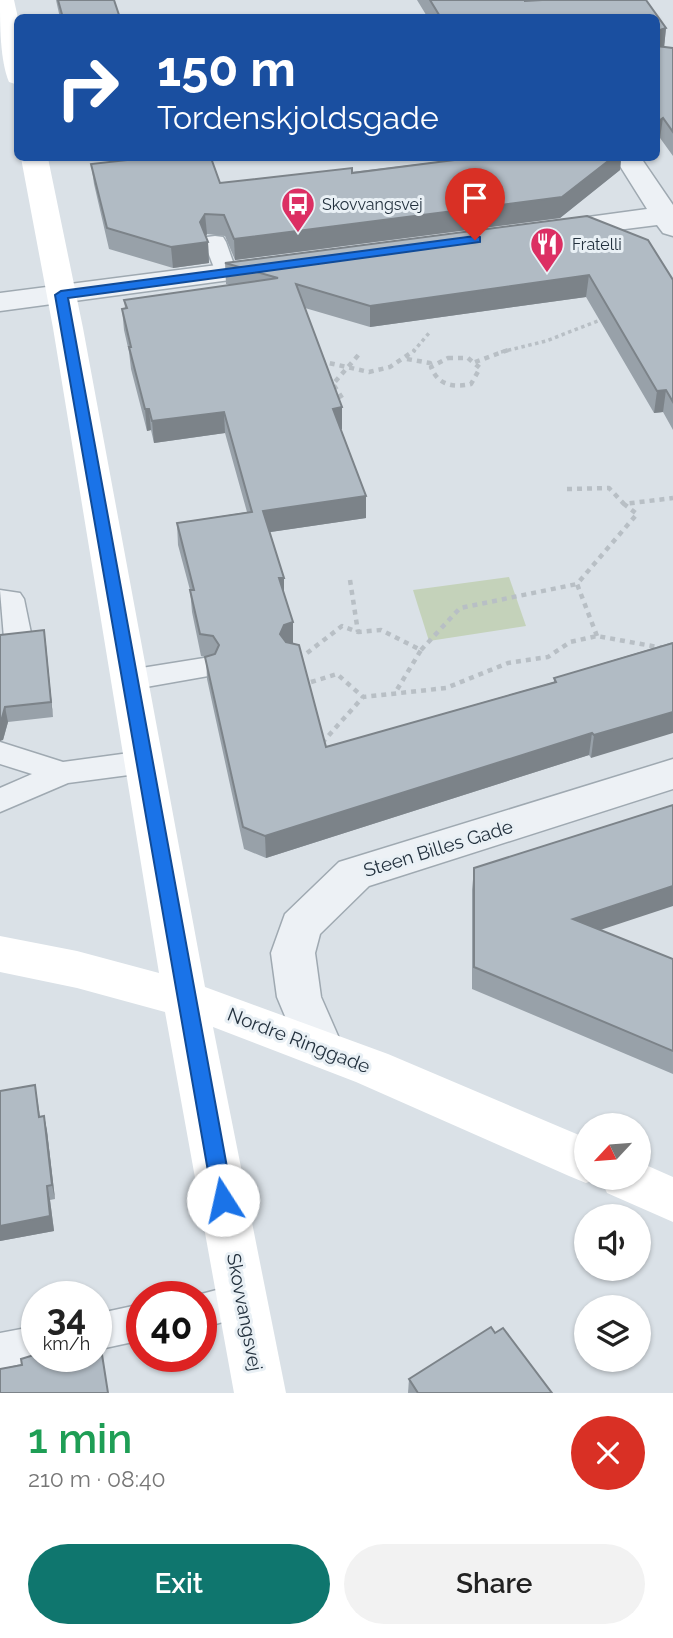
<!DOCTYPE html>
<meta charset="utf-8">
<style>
body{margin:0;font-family:Raleway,sans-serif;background:#f2f2f2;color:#222;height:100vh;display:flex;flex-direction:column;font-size:26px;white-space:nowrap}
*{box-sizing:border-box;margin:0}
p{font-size:23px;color:#767676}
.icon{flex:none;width:38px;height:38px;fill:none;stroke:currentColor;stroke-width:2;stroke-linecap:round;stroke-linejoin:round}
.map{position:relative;height:1393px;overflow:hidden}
.sheet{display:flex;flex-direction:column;background:#fff;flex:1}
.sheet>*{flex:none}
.banner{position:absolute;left:14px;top:14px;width:646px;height:147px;border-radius:10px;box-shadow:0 2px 5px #0004;background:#1a4fa0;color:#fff;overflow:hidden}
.needle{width:46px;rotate:244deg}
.tools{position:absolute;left:574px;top:1113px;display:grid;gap:14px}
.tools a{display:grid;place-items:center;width:77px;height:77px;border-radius:50%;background:#fff;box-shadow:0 2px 5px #0004;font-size:35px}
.speed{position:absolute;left:21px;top:1281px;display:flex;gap:14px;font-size:35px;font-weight:700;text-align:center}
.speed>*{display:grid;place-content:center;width:91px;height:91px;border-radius:50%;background:#fff;box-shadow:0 2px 5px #0004;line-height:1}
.speed small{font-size:18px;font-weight:400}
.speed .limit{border:10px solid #d22;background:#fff;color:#111}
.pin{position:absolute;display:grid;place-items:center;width:60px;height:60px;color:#fff;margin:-72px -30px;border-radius:50% 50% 50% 0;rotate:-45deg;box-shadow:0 0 7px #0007}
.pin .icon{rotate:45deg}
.me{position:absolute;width:77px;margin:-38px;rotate:350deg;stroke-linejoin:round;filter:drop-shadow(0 0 5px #0008)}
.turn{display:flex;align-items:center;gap:24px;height:147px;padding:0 28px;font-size:32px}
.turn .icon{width:91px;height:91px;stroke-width:2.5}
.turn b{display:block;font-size:49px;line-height:60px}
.round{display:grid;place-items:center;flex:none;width:74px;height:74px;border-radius:37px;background:#f2f2f2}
.overview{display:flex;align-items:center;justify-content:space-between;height:119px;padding:0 28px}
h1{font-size:42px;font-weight:600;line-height:52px;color:#1e9e55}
.cta{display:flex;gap:14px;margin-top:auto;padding:14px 28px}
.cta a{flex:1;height:80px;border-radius:42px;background:#0f766e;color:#fff;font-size:28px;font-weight:600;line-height:80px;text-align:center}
.cta a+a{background:#f2f2f2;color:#222}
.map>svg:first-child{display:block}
.green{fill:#c4d2ba}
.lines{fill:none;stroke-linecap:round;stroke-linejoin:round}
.lane-casing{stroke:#9fa9b1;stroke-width:3}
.street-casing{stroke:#9fa9b1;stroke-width:3}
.path-far1{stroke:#b8bfc5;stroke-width:3.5;stroke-dasharray:3.5 3.5;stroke-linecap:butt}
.path{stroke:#b8bfc5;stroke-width:4.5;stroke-dasharray:5 5;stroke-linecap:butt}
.lane{fill:#edf1f5;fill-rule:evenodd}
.street{fill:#edf1f5;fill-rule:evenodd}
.secondary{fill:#fff;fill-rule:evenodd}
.wall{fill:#98a1a9}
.shaded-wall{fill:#7c8389}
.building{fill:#b1bbc4;stroke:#7c8389;stroke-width:2}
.route{fill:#1a73e8;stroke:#114b97;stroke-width:2}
.labels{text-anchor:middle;stroke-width:6;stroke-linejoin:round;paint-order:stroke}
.far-poi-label{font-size:16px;fill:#23313e;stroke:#e9f0f5;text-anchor:start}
.street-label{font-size:19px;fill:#23313e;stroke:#e9f0f5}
</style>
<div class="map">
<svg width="673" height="1393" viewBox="0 0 673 1393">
<rect width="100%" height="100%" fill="#dae1e7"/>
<!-- green -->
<polygon class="green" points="509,577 526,626 429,641 413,590"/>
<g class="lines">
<!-- lane casing -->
<g class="lane-casing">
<g id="lane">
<polygon points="215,236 223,237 226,242 237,273 234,278 218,278 204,242 207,237"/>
<polygon points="0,590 20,593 24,599 32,638 28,645 18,647 8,645 4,638"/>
<polygon points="204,658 214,661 218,668 214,675 129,690 119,687 115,680 119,673 129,670"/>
<polygon points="0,742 63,762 144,751 154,754 158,762 154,770 144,773 68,783 0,812 0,788 32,774 0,764"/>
<polygon points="243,1283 256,1289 261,1301 256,1313 201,1328 201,1297 190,1297"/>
<polygon points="142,1304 142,1340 96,1350 96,1314"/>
<polygon points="37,1326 37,1356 50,1357 0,1369 0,1333"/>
</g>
</g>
<!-- street casing -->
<g class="street-casing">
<g id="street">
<polygon points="615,158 641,158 673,205 673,236 663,233 657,225 554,238 544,235 540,229 544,223 647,209"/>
<polygon points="279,257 290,260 294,266 290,272 0,311 0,293"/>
<polygon points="673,759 673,789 369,886 320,934 315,953 321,997 342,1045 335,1059 319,1064 303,1059 277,997 271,953 285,914 339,862"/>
</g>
</g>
<!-- path-far1 -->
<g class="path-far1">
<polyline points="413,352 429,333"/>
<polyline points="501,352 546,341 603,319"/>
</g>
<!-- path -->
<g class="path">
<path d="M448 358H468L480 368 471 384C453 388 438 385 431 367Z"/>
<polyline points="407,359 430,363 431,367"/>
<polyline points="320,361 369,372 390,367 415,350"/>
<polyline points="475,362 508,350"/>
<polyline points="342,398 333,384 361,352"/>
<polyline points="567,489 609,488 624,504"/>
<polyline points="350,580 358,632"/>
<polyline points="597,636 577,584 637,514 624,504 673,498"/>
<polyline points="421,650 460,608 577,584"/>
<polyline points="307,653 342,626 358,632 381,630 421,650 395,693"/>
<polyline points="311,682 337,674 363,697"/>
<polyline points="322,743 363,697 446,688 508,663 548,657 570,642 597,636 663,648"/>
</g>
<!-- lane -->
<use href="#lane" class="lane"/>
<!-- street -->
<use href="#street" class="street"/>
<!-- secondary -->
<g class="secondary">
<path d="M0 0H14L18 18V85L9 82C0 61 0 25 0 0Z"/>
<polygon points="21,158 48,158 83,328 205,987 388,1054 586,1138 586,1178 599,1178 586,1183 569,1176 356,1082 213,1027 286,1393 234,1393 165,1012 77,988 0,972 0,936 77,951 159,973 53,328"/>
<polygon points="639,1162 673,1177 673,1222 607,1193 600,1178 639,1178"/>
</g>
</g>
<!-- wall -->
<g class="wall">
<polygon points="56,0 114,0 120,18 60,18"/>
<polygon points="417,0 525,0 525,1 539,0 646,0 666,28 664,47 673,48 673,156 660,138 656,141 656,18 428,18"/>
<polygon points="469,158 621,158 620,170 560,218 235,260 225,236 207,234 206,236 208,242 209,263 173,268 109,249 94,184 91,164 220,183 352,172"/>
<polygon points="587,216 673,280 673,430 663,412 654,413 586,297 370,327 305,308 342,407 342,429 341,429 366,496 366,518 270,532 284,594 293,644 326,747 554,682 554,678 673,642 591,758 589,755 266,858 244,849 207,679 206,657 201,656 192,612 190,590 178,545 177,523 247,512 225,433 154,443 151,430 147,431 131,369 129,352 124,330 122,309 125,308 124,300 230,285 226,284 225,263"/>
<polygon points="44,630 53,717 8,722 3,740 0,635"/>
<polygon points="474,868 601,930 673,959 673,1074 472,989 472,890"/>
<polygon points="35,1085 40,1116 44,1116 47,1131 55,1199 50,1200 54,1231 0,1241 0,1091"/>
<polygon points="409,1379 552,1393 408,1393"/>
</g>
<!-- shaded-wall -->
<g class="shaded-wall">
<polygon points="666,28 664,48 656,50 657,31"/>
<polygon points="663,118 660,138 656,141 656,123"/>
<polygon points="612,158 621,158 620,170 560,218 235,260 234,239"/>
<polygon points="205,214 207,234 202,243 200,222"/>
<polygon points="208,242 209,263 173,268 171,247"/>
<polygon points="589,275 586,297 370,327 370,306"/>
<polygon points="666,390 663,412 654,413 657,391"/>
<polygon points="342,407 342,429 333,431 333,409"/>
<polygon points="145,409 149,409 151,430 147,431"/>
<polygon points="224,412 225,433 154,443 152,421"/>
<polygon points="366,496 366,518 264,533 263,511"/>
<polygon points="279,578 284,578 284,600"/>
<polygon points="293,622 293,644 285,647 280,634 284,625"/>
<polygon points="44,630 46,645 53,717 51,702"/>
<polygon points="5,707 8,722 3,740 0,741 0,725"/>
<polygon points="673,712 673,733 591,758 594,735"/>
<polygon points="592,733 589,755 266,858 265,836"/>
<polygon points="673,886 673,906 570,940 573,919"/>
<polygon points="44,1116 47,1131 55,1199 52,1185"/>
<polygon points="47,1186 50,1200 54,1231 0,1241 0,1226"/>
</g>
<!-- building -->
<g class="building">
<polygon points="58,0 114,0 120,18 63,18"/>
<polygon points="430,0 525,0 525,1 542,0 646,0 666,28 657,31 657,46 673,48 673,132 663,118 656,123 656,18 441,18"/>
<polygon points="145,158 211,158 220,183 352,168 352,173 470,158 612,158 562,197 234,239 224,215 205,214 200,222 208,242 171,247 107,228 91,164"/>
<polygon points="587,216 648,240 673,280 673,402 666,390 657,391 589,275 370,306 296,284 342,407 333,409 366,496 263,511 284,578 279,578 293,622 284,625 280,634 286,642 299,645 326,747 556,682 554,678 673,643 673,712 594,735 592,733 265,836 243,827 205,657 215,654 219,645 213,636 200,634 190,590 194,590 177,523 252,512 224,412 152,421 149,409 145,409 129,347 131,347 122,309 127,308 124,300 278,278 225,263"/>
<polygon points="44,630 51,702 5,707 0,725 0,635"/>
<polygon points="673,805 673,886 573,919 673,959 673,1051 474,967 474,868"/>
<polygon points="35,1085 39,1117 44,1116 52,1185 47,1186 50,1216 0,1226 0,1091"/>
<polygon points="491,1327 495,1333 503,1328 552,1393 418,1393 409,1379"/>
<polygon points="101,1348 108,1393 0,1393 0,1369 22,1365 21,1359 37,1354 37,1356 96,1356 96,1349"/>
</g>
<!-- route -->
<polygon class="route" points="475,236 480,237 480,242 68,298 233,1200 230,1207 223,1210 216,1207 213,1200 55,295 61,291"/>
<!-- icons -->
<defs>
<g id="bus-pin" transform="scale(1.75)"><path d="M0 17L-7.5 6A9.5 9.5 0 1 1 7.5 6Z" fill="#dc2f63" stroke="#e9f0f5"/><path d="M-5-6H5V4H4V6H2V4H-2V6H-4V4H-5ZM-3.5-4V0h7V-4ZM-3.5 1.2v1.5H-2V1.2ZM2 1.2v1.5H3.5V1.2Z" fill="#fff"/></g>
<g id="restaurant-pin" transform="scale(1.75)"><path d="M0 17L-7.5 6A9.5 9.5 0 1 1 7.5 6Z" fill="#dc2f63" stroke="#e9f0f5"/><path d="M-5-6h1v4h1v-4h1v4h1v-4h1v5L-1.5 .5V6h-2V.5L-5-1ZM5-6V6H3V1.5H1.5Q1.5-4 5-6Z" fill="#fff"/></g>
</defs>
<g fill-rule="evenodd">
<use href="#bus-pin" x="298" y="204"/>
<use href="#restaurant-pin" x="547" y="244"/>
</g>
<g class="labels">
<!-- far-poi labels -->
<g class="far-poi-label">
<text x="322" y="210">Skovvangsvej</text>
<text x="572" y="250">Fratelli</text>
</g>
<!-- street labels -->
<g class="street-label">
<text transform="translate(438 848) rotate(-17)" y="7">Steen Billes Gade</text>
<text transform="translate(299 1040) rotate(21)" y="7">Nordre Ringgade</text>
<text transform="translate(245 1312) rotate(79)" y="7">Skovvangsvej</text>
</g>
</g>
</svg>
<div class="tools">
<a><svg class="needle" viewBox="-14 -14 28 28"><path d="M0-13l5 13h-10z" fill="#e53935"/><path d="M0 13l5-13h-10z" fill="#767676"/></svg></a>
<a><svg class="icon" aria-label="sound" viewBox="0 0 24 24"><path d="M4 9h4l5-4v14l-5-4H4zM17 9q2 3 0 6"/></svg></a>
<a><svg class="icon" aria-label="layers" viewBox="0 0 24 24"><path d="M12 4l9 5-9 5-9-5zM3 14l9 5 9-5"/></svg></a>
</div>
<div class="speed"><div>34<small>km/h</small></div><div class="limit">40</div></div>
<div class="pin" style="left:475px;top:240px;background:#d93025"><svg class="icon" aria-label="arrive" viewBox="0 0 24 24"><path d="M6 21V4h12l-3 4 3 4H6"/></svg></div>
<svg class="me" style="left:223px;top:1200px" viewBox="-20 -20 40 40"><circle r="19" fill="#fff"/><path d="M0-13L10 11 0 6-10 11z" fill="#1a73e8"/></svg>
<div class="banner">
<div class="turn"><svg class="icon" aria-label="right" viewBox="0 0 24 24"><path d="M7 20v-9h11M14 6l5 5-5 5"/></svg><div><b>150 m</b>Tordenskjoldsgade</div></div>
</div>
</div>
<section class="sheet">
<div class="overview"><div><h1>1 min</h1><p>210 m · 08:40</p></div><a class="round" style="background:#d93025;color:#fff"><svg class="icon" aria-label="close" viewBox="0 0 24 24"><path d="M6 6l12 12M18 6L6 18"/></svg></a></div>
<div class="cta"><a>Exit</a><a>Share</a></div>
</section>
